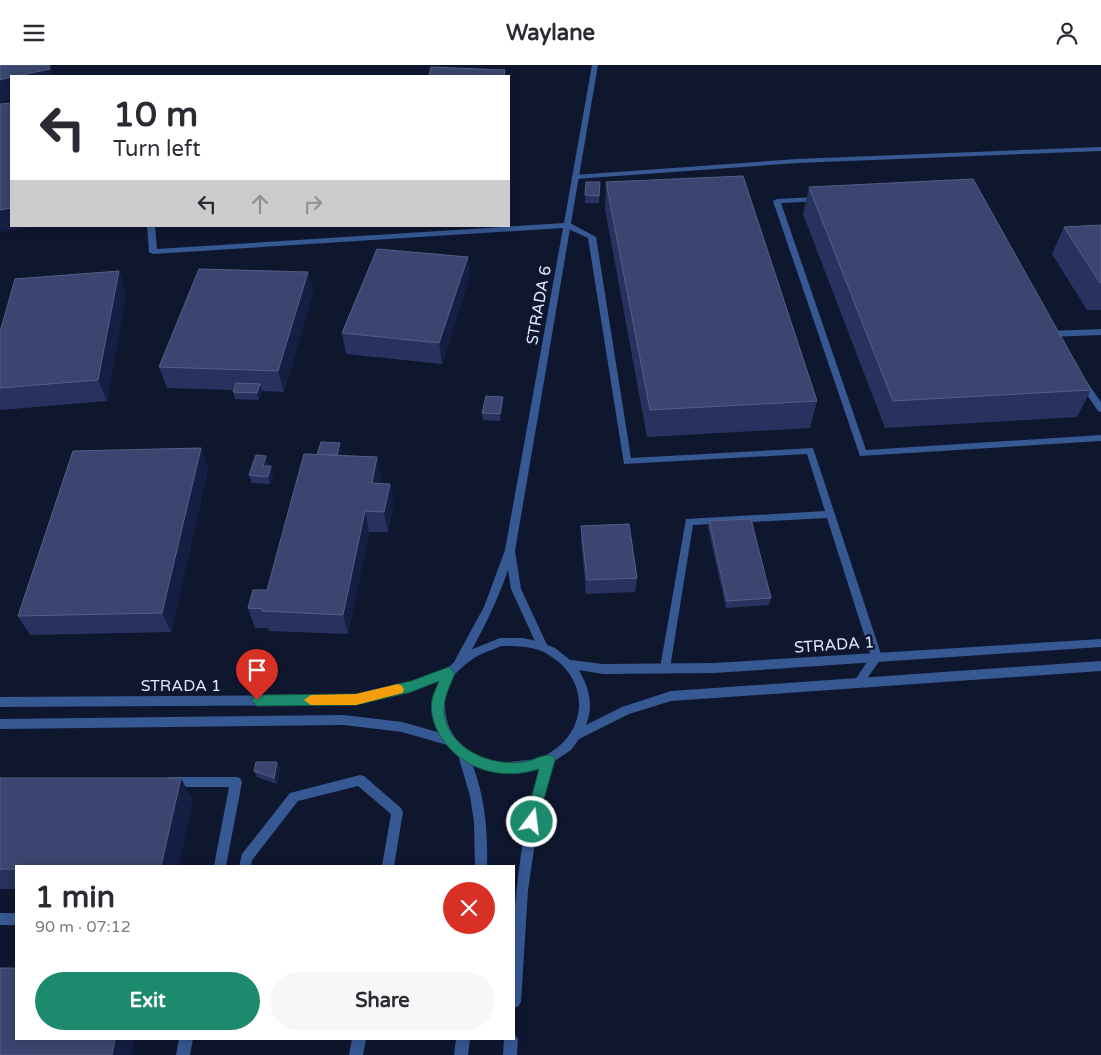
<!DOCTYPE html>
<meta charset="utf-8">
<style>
body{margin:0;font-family:"Varela Round",sans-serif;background:#f7f7f7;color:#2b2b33;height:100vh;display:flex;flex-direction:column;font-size:19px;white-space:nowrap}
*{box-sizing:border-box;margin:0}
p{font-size:16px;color:#7c7c81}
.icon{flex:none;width:28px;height:28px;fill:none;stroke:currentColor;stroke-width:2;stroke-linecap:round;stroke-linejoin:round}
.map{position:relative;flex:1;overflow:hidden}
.drawer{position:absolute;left:15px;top:800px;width:500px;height:175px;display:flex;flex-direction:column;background:#fff;border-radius:0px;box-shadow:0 2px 12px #0003}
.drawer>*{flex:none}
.banner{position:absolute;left:10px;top:10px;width:500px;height:152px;border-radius:0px;box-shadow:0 2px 12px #0003;background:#fff;color:#2b2b33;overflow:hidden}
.pin{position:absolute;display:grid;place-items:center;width:42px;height:42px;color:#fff;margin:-51px -21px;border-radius:50% 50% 50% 0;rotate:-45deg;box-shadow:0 0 5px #0007}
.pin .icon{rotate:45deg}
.me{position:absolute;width:55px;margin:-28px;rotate:15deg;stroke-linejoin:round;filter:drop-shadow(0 0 4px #0008)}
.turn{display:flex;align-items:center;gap:18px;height:105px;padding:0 20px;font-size:22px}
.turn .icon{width:65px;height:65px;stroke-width:2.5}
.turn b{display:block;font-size:35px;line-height:42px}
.lanes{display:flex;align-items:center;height:48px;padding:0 20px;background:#0003;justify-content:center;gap:25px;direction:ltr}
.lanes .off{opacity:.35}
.round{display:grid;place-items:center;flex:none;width:52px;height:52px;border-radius:26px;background:#f7f7f7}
.overview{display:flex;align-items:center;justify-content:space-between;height:85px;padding:0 20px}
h1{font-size:30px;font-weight:800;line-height:38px}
.primary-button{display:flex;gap:10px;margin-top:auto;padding:10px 20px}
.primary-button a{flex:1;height:58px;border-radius:30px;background:#1c8a6d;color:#fff;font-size:20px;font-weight:800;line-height:58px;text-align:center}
.primary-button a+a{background:#f7f7f7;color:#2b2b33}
header{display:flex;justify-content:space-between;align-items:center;height:65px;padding:0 20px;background:#fff;font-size:22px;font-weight:800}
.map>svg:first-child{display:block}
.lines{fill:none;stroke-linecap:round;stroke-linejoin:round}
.service{fill:#365893;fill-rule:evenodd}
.minor{fill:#365893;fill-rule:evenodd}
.tertiary{fill:#365893;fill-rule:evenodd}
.wall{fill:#27335e}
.shaded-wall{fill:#151f44}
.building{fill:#3a466f;stroke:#545f86}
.route{fill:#1c8a6d;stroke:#125a47}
.slow{fill:#f59e0b}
.labels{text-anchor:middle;stroke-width:5;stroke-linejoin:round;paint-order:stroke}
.street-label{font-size:16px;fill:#dde7ff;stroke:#0f172f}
</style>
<header><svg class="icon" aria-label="menu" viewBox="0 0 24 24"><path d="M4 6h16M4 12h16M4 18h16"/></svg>Waylane<svg class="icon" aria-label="person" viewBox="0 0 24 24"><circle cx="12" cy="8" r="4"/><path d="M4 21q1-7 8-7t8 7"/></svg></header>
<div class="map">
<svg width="1101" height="990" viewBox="0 0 1101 990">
<rect width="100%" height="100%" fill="#0f172f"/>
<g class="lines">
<!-- service -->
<g class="service">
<polygon points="1101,82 1101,86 797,98 575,114 571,112 575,110 797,94"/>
<polygon points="564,158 570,158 596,172 631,393 813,383 882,592 862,621 858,623 854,621 853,618 871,591 827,453 693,460 670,603 669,606 665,608 661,606 660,603 686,454 825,446 807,389 624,399 588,173 564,162"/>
<polygon points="360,710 364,711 401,743 403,747 394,801 382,801 391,749 358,721 298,736 252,795 251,801 239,801 242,789 290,728"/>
<polygon points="171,712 236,712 240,713 242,717 226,801 214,801 229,722 171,722 167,721 165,717 167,713"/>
<rect x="0" y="848" width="16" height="12"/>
<polygon points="179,974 193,974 190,990 176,990"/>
<polygon points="352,974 366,974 363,990 349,990"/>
</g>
<!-- minor -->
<g class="minor">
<path d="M592 0H598L515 486 521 524 548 582 547 585 543 586 539 585 511 524 508 505C497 537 482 568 464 598L460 599 456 598 455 595 484 542 505 485 563 163 153 189 149 187 147 161H155L157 184 564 158Z"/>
<polygon points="818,132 822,134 821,136 781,138 866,385 1101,370 1101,376 860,391 773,136 777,134"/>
<polygon points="1101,264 1101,270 1048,272 1044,269 1048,266"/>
<polygon points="1083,315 1086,316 1101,337 1101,347 1098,346 1079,318"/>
</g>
<!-- tertiary -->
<g class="tertiary">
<path d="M500 573H523L537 576 555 583 570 595 603 599 714 598 1101 574V582L714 608 603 609 579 605C589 623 594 640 586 660L622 642 671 626 1101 596V606L671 636 629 649 579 674 571 685 553 697 538 757 528 825 521 936 519 941 514 943C510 882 515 819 526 759 529 740 535 721 540 703L534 705 501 708 473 701C485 733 488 767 487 801H475L474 757 470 731 458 690 447 680 402 667 344 660 0 664V654L344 650 402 657 441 668C430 649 433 635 440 616L411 627 356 640 0 642V632L356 630 411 617 447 604 463 588ZM501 581C513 581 527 581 539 585 547 588 554 593 561 599 590 627 583 669 548 689 539 694 529 695 519 696 495 699 482 695 463 681 444 666 440 635 451 615 455 608 464 600 470 596 478 589 491 586 501 581Z"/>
<polygon points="514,968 518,974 517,990 503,990 504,974 514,974"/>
<polygon points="456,974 470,974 468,990 454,990"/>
</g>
</g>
<!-- wall -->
<g class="wall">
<polygon points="586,117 600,117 599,138 585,138"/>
<polygon points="606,117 817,336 810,363 647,372 605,144"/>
<polygon points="809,122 1091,325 1077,352 885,363 803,149"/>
<polygon points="1101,160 1101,245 1087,245 1052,189 1064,162"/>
<polygon points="468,192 469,213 442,299 346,289 342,268"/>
<polygon points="126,227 107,336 0,345 0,267"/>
<polygon points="313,228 284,327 262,326 259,335 235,334 233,327 234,325 167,323 159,302"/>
<polygon points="503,332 503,339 500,356 483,355 482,348"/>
<polygon points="341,385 340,390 377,392 381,413 380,419 390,419 393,440 388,467 369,467 348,569 269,566 268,563 255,563 248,543 267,525 317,390"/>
<polygon points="268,398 267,401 271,401 273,409 270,419 252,418 249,410"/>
<polygon points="208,404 171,567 30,570 18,551"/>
<polygon points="709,456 771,533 769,540 726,543 708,463"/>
<polygon points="581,461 637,513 635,527 586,529 581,475"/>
<polygon points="277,697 280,703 277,719 257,712 254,706"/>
<polygon points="0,713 193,736 16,801 16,824 0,824"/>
</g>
<!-- shaded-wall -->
<g class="shaded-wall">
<polygon points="50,4 53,11 17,11"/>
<polygon points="11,12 11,34 0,37 0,15"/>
<polygon points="11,143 11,161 38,161 0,167 0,145"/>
<polygon points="468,192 469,213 442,299 439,278"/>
<polygon points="119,206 126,227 107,336 98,315"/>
<polygon points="308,207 313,228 284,327 278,306"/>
<polygon points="260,319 262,327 259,335 257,328"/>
<polygon points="503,332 503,339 500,356 500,349"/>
<polygon points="340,378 341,385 338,401 336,394"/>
<polygon points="201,383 208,404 171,567 162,548"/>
<polygon points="266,391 268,398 265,408 263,401"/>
<polygon points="377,392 381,413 376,439 372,418"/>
<polygon points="271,401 273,409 270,419 268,412"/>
<polygon points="390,419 393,440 388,467 384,447"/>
<polygon points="365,446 369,467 348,569 343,550"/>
<polygon points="277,697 280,703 277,719 274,713"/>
<polygon points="181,713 193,736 179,801 161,801"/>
<polygon points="115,974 135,974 132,990 112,990"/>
</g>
<!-- building -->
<g class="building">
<polygon points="0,0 49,0 50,4 17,11 11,11 11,12 0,15"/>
<polygon points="431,2 505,5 504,11 429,11"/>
<polygon points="11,38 11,143 0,145 0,39"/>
<polygon points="743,111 817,336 650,345 606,117"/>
<polygon points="973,114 1091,325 893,336 809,122"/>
<polygon points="586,117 600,117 599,131 585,130"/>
<polygon points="1101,160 1101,218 1100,218 1064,162"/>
<polygon points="377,184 468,192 439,278 342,268"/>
<polygon points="199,204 308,207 278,306 159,302"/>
<polygon points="119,206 98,315 0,323 0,267 15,214"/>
<polygon points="236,318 260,319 257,328 233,327"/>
<polygon points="486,331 503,332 500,349 482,348"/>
<polygon points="321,377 340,378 337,390 317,390"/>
<polygon points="201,383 162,548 18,551 73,386"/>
<polygon points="304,389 377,392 372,418 390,419 384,447 365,446 343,550 262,546 263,544 248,543 253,525 267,525"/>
<polygon points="256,390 266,391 263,401 271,401 268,412 249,410"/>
<polygon points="751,454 771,533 727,536 709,456"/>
<polygon points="629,459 637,513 587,515 581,461"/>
<polygon points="256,697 277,697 274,713 254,706"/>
<polygon points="0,713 181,713 161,801 16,801 16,804 0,804"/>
<polygon points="0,903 16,903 16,974 115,974 112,990 0,990"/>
</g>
<!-- route -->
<path class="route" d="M449 602 455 608C450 621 443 633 444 648 448 684 491 702 524 697 533 696 543 688 553 691L555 695 536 762 532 763 527 762 525 757 539 704C502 716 462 705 441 672 434 661 430 648 432 635 433 629 437 622 439 616L411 627 356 640 257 641 251 635 257 630 356 629 411 616Z"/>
<!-- slow -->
<polygon class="slow" points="398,619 402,621 404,625 402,628 356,640 311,640 304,635 311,630 356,629"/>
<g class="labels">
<!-- street labels -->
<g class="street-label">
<text transform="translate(538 240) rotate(-80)" y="6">STRADA 6</text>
<text transform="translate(834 579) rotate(-4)" y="6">STRADA 1</text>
<text x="181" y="626">STRADA 1</text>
</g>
</g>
</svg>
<div class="pin" style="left:257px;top:635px;background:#d93025"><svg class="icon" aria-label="arrive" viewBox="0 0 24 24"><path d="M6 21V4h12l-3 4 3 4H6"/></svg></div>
<svg class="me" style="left:532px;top:757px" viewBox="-20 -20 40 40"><circle r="17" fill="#1c8a6d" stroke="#fff" stroke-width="3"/><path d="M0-11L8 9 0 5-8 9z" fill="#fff"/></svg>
<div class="banner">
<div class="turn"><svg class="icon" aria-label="left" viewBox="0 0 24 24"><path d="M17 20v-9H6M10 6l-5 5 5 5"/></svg><div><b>10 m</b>Turn left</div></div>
<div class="lanes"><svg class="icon" aria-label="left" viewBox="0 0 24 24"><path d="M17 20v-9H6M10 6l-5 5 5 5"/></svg><svg class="icon off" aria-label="ahead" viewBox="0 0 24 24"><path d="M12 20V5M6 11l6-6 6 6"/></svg><svg class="icon off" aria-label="right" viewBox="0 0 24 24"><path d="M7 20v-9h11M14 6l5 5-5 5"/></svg></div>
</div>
<section class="drawer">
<div class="overview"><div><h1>1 min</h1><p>90 m · 07:12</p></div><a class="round" style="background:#d93025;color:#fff"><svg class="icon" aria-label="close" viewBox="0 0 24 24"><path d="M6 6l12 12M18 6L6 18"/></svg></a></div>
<div class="primary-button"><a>Exit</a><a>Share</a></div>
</section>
</div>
